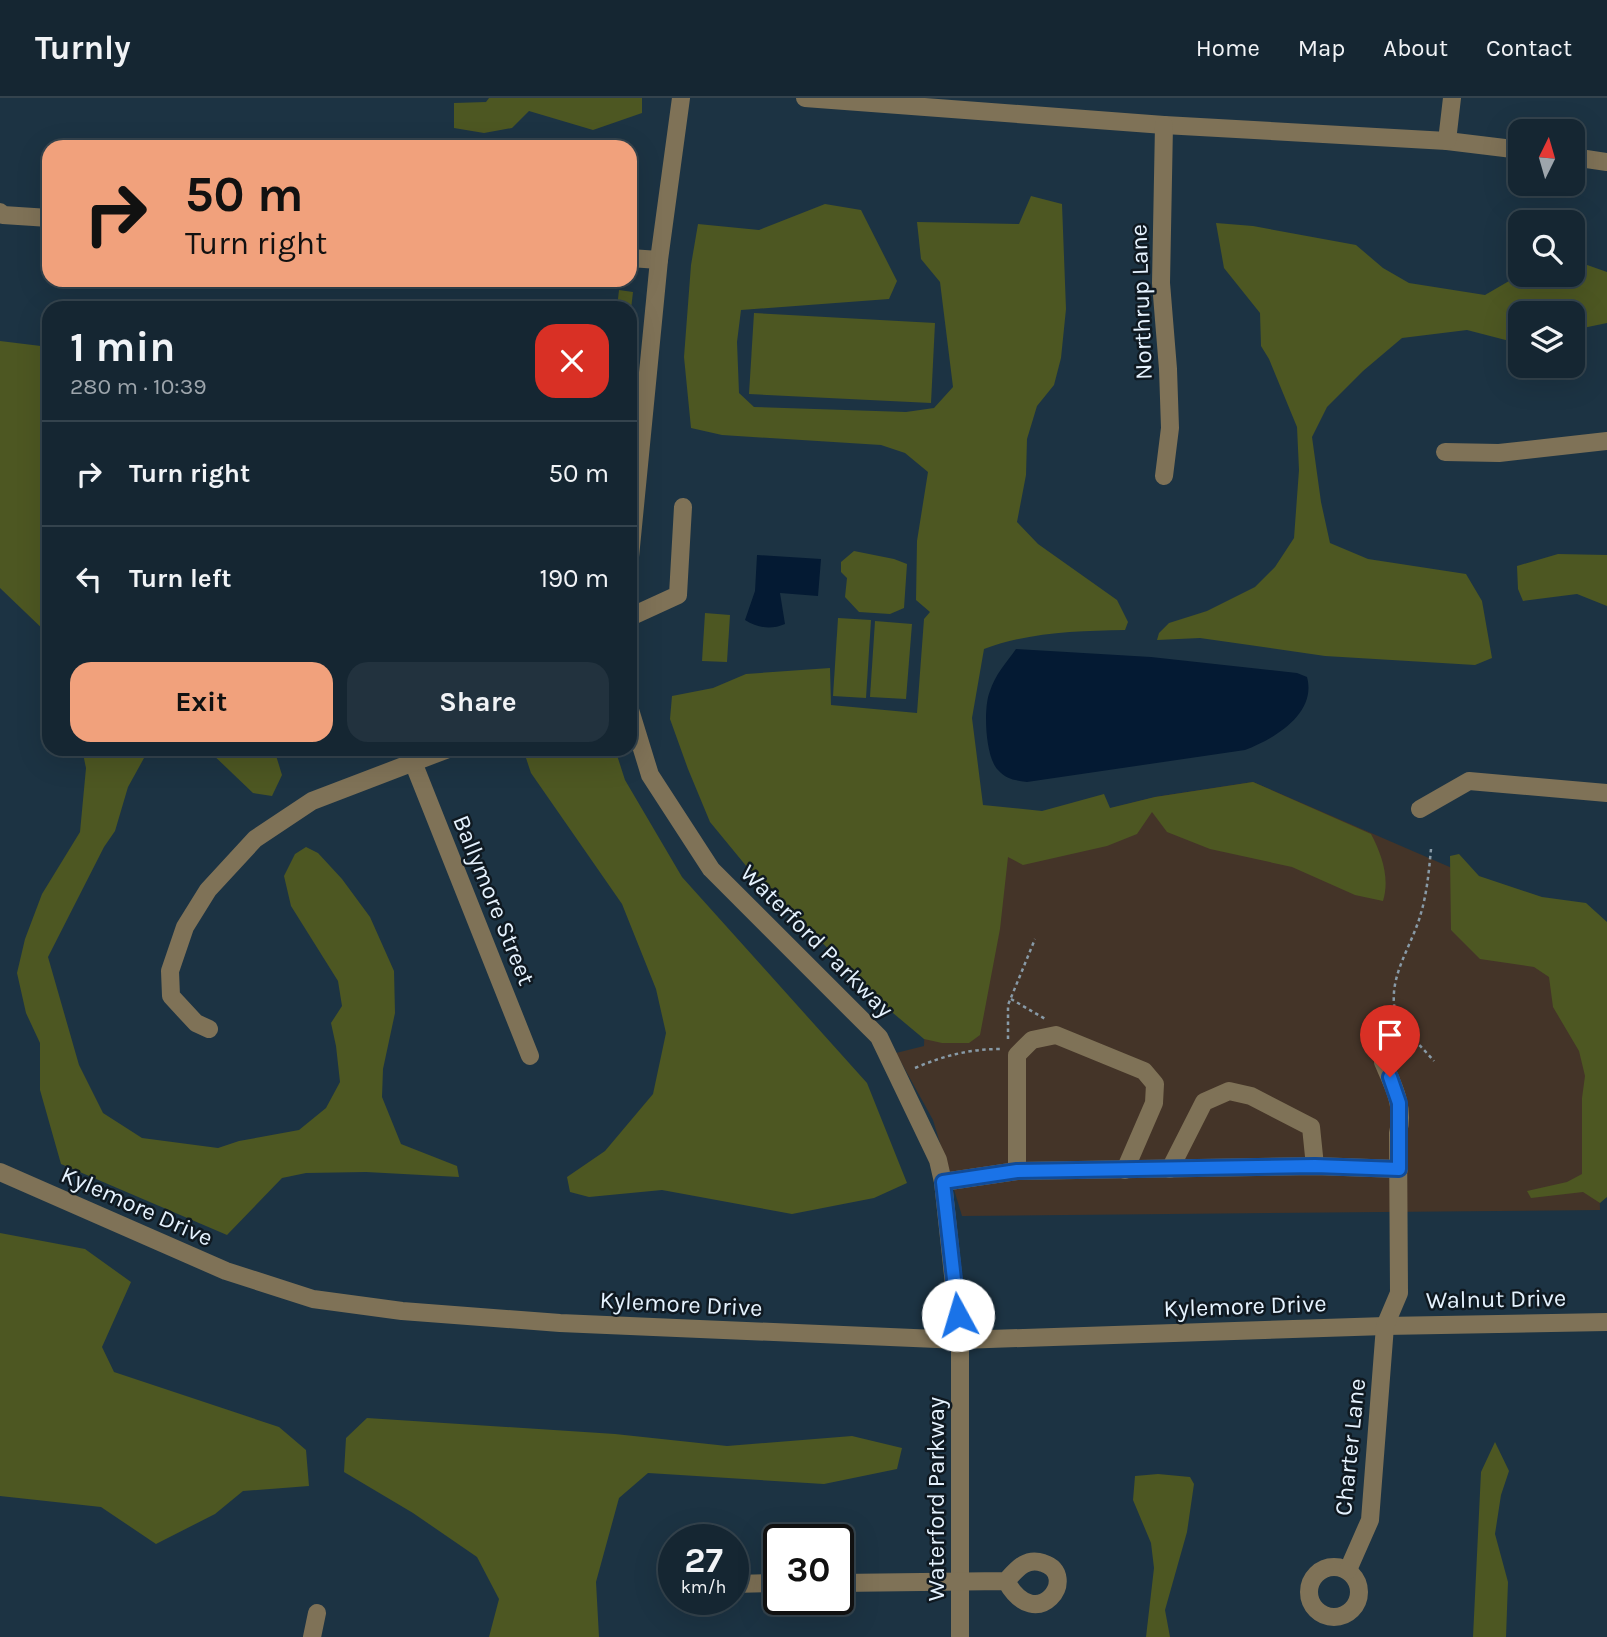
<!DOCTYPE html>
<meta charset="utf-8">
<style>
body{margin:0;font-family:Karla,sans-serif;background:#22323e;color:#f1f3f6;height:100vh;display:flex;flex-direction:column;font-size:26px;white-space:nowrap}
*{box-sizing:border-box;margin:0}
p{font-size:23px;color:#9da5ac}
.icon{flex:none;width:38px;height:38px;fill:none;stroke:currentColor;stroke-width:2;stroke-linecap:round;stroke-linejoin:round}
.map{position:relative;flex:1;overflow:hidden}
.panel{position:absolute;left:42px;top:203px;width:595px;height:455px;display:flex;flex-direction:column;background:#152632;border-radius:21px;box-shadow:0 7px 28px #0002,0 0 0 2px #34434d}
.panel>*{flex:none}
.banner{position:absolute;left:42px;top:42px;width:595px;height:147px;border-radius:21px;box-shadow:0 7px 28px #0002,0 0 0 2px #34434d;background:#f1a17c;color:#111;overflow:hidden}
.needle{width:46px;rotate:5deg}
.buttons{position:absolute;left:1508px;top:21px;display:grid;gap:14px}
.buttons a{display:grid;place-items:center;width:77px;height:77px;border-radius:14px;background:#152632;box-shadow:0 7px 28px #0002,0 0 0 2px #34434d;font-size:35px}
.speed{position:absolute;left:658px;top:1426px;display:flex;gap:14px;font-size:35px;font-weight:700;text-align:center}
.speed>*{display:grid;place-content:center;width:91px;height:91px;border-radius:50%;background:#152632;box-shadow:0 7px 28px #0002,0 0 0 2px #34434d;line-height:1}
.speed small{font-size:18px;font-weight:400}
.speed .limit{border:4px solid #111;border-radius:10px;background:#fff;color:#111}
.pin{position:absolute;display:grid;place-items:center;width:60px;height:60px;color:#fff;margin:-72px -30px;border-radius:50% 50% 50% 0;rotate:-45deg;box-shadow:0 0 7px #0007}
.pin .icon{rotate:45deg}
.me{position:absolute;width:77px;margin:-38px;rotate:354deg;stroke-linejoin:round;filter:drop-shadow(0 0 5px #0008)}
.turn{display:flex;align-items:center;gap:24px;height:147px;padding:0 28px;font-size:32px}
.turn .icon{width:91px;height:91px;stroke-width:2.5}
.turn b{display:block;font-size:49px;line-height:60px}
.round{display:grid;place-items:center;flex:none;width:74px;height:74px;border-radius:21px;background:#22323e}
.headline{display:flex;align-items:center;justify-content:space-between;height:119px;padding:0 28px}
h1{font-size:42px;font-weight:700;line-height:52px}
.button{display:flex;gap:14px;margin-top:auto;padding:14px 28px}
.button a{flex:1;height:80px;border-radius:21px;background:#f1a17c;color:#111;font-size:28px;font-weight:700;line-height:80px;text-align:center}
.button a+a{background:#22323e;color:#f1f3f6}
ul{padding:0;list-style:none}
li{display:flex;align-items:center;gap:21px;height:105px;padding:0 28px;border-top:2px solid #34434d}
li div{flex:1}
li b{display:block;font-size:26px}
li em{font-style:normal}
header{display:flex;align-items:center;gap:42px;box-sizing:border-box;height:98px;padding:0 35px;background:#152632;border-bottom:2px solid #34434d}
header strong{font-size:33px}
nav{display:flex;gap:38px;margin-inline-start:auto;font-size:24px}
.map>svg:first-child{display:block}
.education{fill:#443428}
.green{fill:#4d5722}
.water{fill:#041a33}
.lines{fill:none;stroke-linecap:round;stroke-linejoin:round}
.path{stroke:#889aa7;stroke-width:2.5;stroke-dasharray:3.5 3.5;stroke-linecap:butt}
.minor{stroke:#7f7257;stroke-width:18}
.route-casing{stroke:#114b97;stroke-width:18}
.route{stroke:#1a73e8;stroke-width:12}
.labels{text-anchor:middle;stroke-width:5;stroke-linejoin:round;paint-order:stroke}
.street-label{font-size:24px;fill:#e5f2fe;stroke:#0f1921}
</style>
<header>
<strong>Turnly</strong>
<nav><a>Home</a><a>Map</a><a>About</a><a>Contact</a></nav>
</header>
<div class="map">
<svg width="1607" height="1539" viewBox="0 0 1607 1539">
<rect width="100%" height="100%" fill="#1c3343"/>
<!-- education -->
<polygon class="education" points="1253,684 1452,770 1451,832 1570,874 1602,953 1599,1077 1600,1112 962,1118 933,1022 896,955 924,948 929,757 1155,699"/>
<!-- green -->
<g class="green">
<polygon points="489,0 642,0 642,15 593,32 529,13 512,30 484,35 454,30 454,5 486,4"/>
<path d="M1031 98 1062 106 1066 211 1061 260 1054 287 1037 308 1027 341 1026 377 1017 424 1038 446 1117 502 1128 524 1125 532C1076 533 1030 534 984 551L972 620 983 707 1042 713 1104 696 1110 710 1155 699 1253 684 1371 736C1382 757 1390 780 1383 803L1355 797 1292 769 1210 751 1167 734 1152 714 1137 736 1107 748 1023 767 1008 759 1000 831 980 937 969 945H942L924 941 887 910 747 769 710 724 688 671 670 621 672 598 713 590 746 576 830 570 831 607 917 615 924 521 930 514 916 502 917 443 928 374 905 355 881 347 722 337 691 330 684 259 691 167 698 126 759 132 825 106 861 112 897 183 889 201 741 212 737 244 739 295 754 309 906 314 934 310 953 289 940 184 921 161 917 124 1019 126Z"/>
<polygon points="1216,125 1253,128 1356,147 1383,170 1409,185 1485,197 1521,176 1573,177 1573,162 1607,174 1607,225 1583,230 1573,236 1573,215 1521,215 1521,246 1467,232 1402,240 1363,273 1327,309 1312,339 1321,404 1330,445 1368,461 1466,476 1482,503 1492,560 1475,567 1325,558 1200,540 1157,542 1159,535 1169,525 1207,513 1255,489 1275,469 1294,440 1299,372 1297,329 1269,261 1261,248 1260,215 1224,170"/>
<polygon points="619,192 633,194 630,220 630,210 617,210"/>
<polygon points="754,215 935,225 931,305 749,296"/>
<polygon points="0,243 49,249 49,537 0,490"/>
<polygon points="854,453 894,461 907,466 904,510 890,516 859,514 845,499 847,480 841,474 841,464"/>
<polygon points="1558,456 1607,457 1607,508 1577,496 1523,503 1518,491 1517,468"/>
<polygon points="705,515 730,517 727,564 702,563"/>
<polygon points="838,520 871,522 866,600 833,598"/>
<polygon points="875,523 912,526 906,601 870,599"/>
<polygon points="82,651 149,651 128,689 115,733 104,749 48,859 79,967 103,1015 142,1040 218,1050 239,1043 299,1032 326,1010 340,984 336,948 331,925 342,908 338,883 291,808 284,778 295,756 306,749 318,755 342,781 370,819 394,873 395,915 383,971 382,999 401,1046 457,1068 459,1079 366,1074 306,1075 282,1080 227,1137 61,1066 40,992 40,945 26,915 17,875 25,841 42,796 80,734 86,670"/>
<polygon points="207,651 274,651 282,677 272,698 253,695"/>
<polygon points="537,651 615,651 625,682 682,779 867,985 907,1085 874,1100 792,1116 662,1092 589,1099 570,1094 567,1079 605,1053 653,996 666,935 656,891 622,806 531,675 524,654"/>
<polygon points="1459,756 1479,778 1542,799 1586,805 1607,824 1607,1099 1600,1105 1583,1094 1531,1100 1527,1093 1567,1084 1582,1076 1582,1000 1585,978 1579,953 1553,909 1549,879 1534,869 1480,861 1451,832 1450,758"/>
<polygon points="0,1135 85,1151 131,1184 102,1249 114,1274 279,1329 306,1352 309,1388 243,1393 215,1416 156,1446 101,1409 0,1398"/>
<polygon points="367,1320 615,1336 727,1348 852,1338 902,1350 897,1371 824,1386 648,1375 619,1400 596,1484 599,1539 489,1539 499,1501 477,1459 413,1415 344,1374 346,1340"/>
<polygon points="1495,1344 1509,1373 1501,1397 1495,1436 1508,1484 1506,1539 1473,1539 1481,1374"/>
<polygon points="1158,1376 1190,1379 1194,1386 1187,1434 1165,1512 1170,1539 1146,1539 1154,1470 1151,1445 1133,1402 1135,1378"/>
</g>
<!-- water -->
<g class="water">
<path d="M757 457 821 461 818 498 780 495 785 526C771 532 758 530 745 522L755 493Z"/>
<path d="M1016 551 1151 559 1297 575 1307 579C1317 616 1274 641 1245 652L1027 684C1015 682 1007 682 998 672 985 659 983 609 990 593 995 577 1006 565 1016 551Z"/>
</g>
<g class="lines">
<!-- path -->
<g class="path">
<path d="M1431 751C1429 772 1427 795 1421 815 1412 849 1386 880 1396 917 1400 929 1425 952 1434 963"/>
<polyline points="1011,901 1047,922"/>
<polyline points="1008,941 1008,907 1035,841"/>
<path d="M915 970C943 958 969 951 1000 951"/>
</g>
<!-- minor -->
<g class="minor">
<polyline points="805,0 1164,27 1447,43 1521,52"/>
<polyline points="1447,43 1452,0"/>
<polyline points="1573,59 1607,64"/>
<polyline points="0,114 3,117 49,120"/>
<polyline points="630,160 659,162"/>
<polyline points="1445,354 1499,355 1607,343"/>
<polyline points="1164,378 1170,330 1168,271 1161,185 1164,27"/>
<polyline points="630,459 659,162 681,0"/>
<polyline points="630,519 678,497 683,409"/>
<polyline points="630,612 650,677 711,771 879,939 938,1062 943,1084 960,1242 960,1539"/>
<polyline points="413,664 530,958"/>
<polyline points="1420,711 1469,683 1607,695"/>
<polyline points="209,931 196,925 171,898 170,873 185,829 208,792 255,741 312,703 448,651"/>
<polyline points="1170,1071 1204,1004 1229,993 1251,998 1311,1029 1315,1068"/>
<polyline points="1017,1073 1017,957 1032,942 1056,937 1144,973 1155,986 1154,1005 1125,1072"/>
<polyline points="0,1074 226,1173 313,1201 402,1213 560,1225 960,1242 1385,1228 1607,1224"/>
<polyline points="943,1084 1017,1073 1315,1068 1399,1071"/>
<circle cx="1334" cy="1494" r="25"/>
<path d="M1348 1472 1370 1422 1385 1228 1399 1195 1398 1035C1405 1009 1393 987 1383 964"/>
<path d="M838 1485 1006 1483C1017 1471 1026 1459 1043 1465 1081 1477 1037 1539 1006 1483"/>
<polyline points="733,1486 779,1485"/>
<path d="M692 1502C703 1511 713 1510 725 1502"/>
<polyline points="312,1539 317,1515"/>
</g>
</g>
<g class="lines">
<!-- route casing -->
<g class="route-casing">
<polyline id="route" points="958,1217 943,1084 1017,1073 1315,1068 1399,1071 1399,1005 1390,979"/>
</g>
<!-- route -->
<use href="#route" class="route"/>
</g>
<g class="labels">
<!-- street labels -->
<g class="street-label">
<text transform="translate(1141 204) rotate(-92)" y="8">Northrup Lane</text>
<text transform="translate(494 802) rotate(68)" y="8">Ballymore Street</text>
<text transform="translate(817 843) rotate(45)" y="8">Waterford Parkway</text>
<text transform="translate(137 1108) rotate(24)" y="8">Kylemore Drive</text>
<text transform="translate(1496 1201) rotate(-1)" y="8">Walnut Drive</text>
<text transform="translate(681 1206) rotate(3)" y="8">Kylemore Drive</text>
<text transform="translate(1245 1208) rotate(-2)" y="8">Kylemore Drive</text>
<text transform="translate(1350 1349) rotate(-84)" y="8">Charter Lane</text>
<text transform="translate(936 1401) rotate(-90)" y="8">Waterford Parkway</text>
</g>
</g>
</svg>
<div class="buttons">
<a><svg class="needle" viewBox="-14 -14 28 28"><path d="M0-13l5 13h-10z" fill="#e53935"/><path d="M0 13l5-13h-10z" fill="#9da5ac"/></svg></a>
<a><svg class="icon" aria-label="search" viewBox="0 0 24 24"><circle cx="10" cy="10" r="6"/><path d="M15 15l6 6"/></svg></a>
<a><svg class="icon" aria-label="layers" viewBox="0 0 24 24"><path d="M12 4l9 5-9 5-9-5zM3 14l9 5 9-5"/></svg></a>
</div>
<div class="speed"><div>27<small>km/h</small></div><div class="limit">30</div></div>
<div class="pin" style="left:1390px;top:979px;background:#d93025"><svg class="icon" aria-label="arrive" viewBox="0 0 24 24"><path d="M6 21V4h12l-3 4 3 4H6"/></svg></div>
<svg class="me" style="left:958px;top:1217px" viewBox="-20 -20 40 40"><circle r="19" fill="#fff"/><path d="M0-13L10 11 0 6-10 11z" fill="#1a73e8"/></svg>
<div class="banner">
<div class="turn"><svg class="icon" aria-label="right" viewBox="0 0 24 24"><path d="M7 20v-9h11M14 6l5 5-5 5"/></svg><div><b>50 m</b>Turn right</div></div>
</div>
<section class="panel">
<div class="headline"><div><h1>1 min</h1><p>280 m · 10:39</p></div><a class="round" style="background:#d93025;color:#fff"><svg class="icon" aria-label="close" viewBox="0 0 24 24"><path d="M6 6l12 12M18 6L6 18"/></svg></a></div>
<ul>
<li><svg class="icon" aria-label="right" viewBox="0 0 24 24"><path d="M7 20v-9h11M14 6l5 5-5 5"/></svg><div><b>Turn right</b></div><em>50 m</em></li>
<li><svg class="icon" aria-label="left" viewBox="0 0 24 24"><path d="M17 20v-9H6M10 6l-5 5 5 5"/></svg><div><b>Turn left</b></div><em>190 m</em></li>
</ul>
<div class="button"><a>Exit</a><a>Share</a></div>
</section>
</div>
